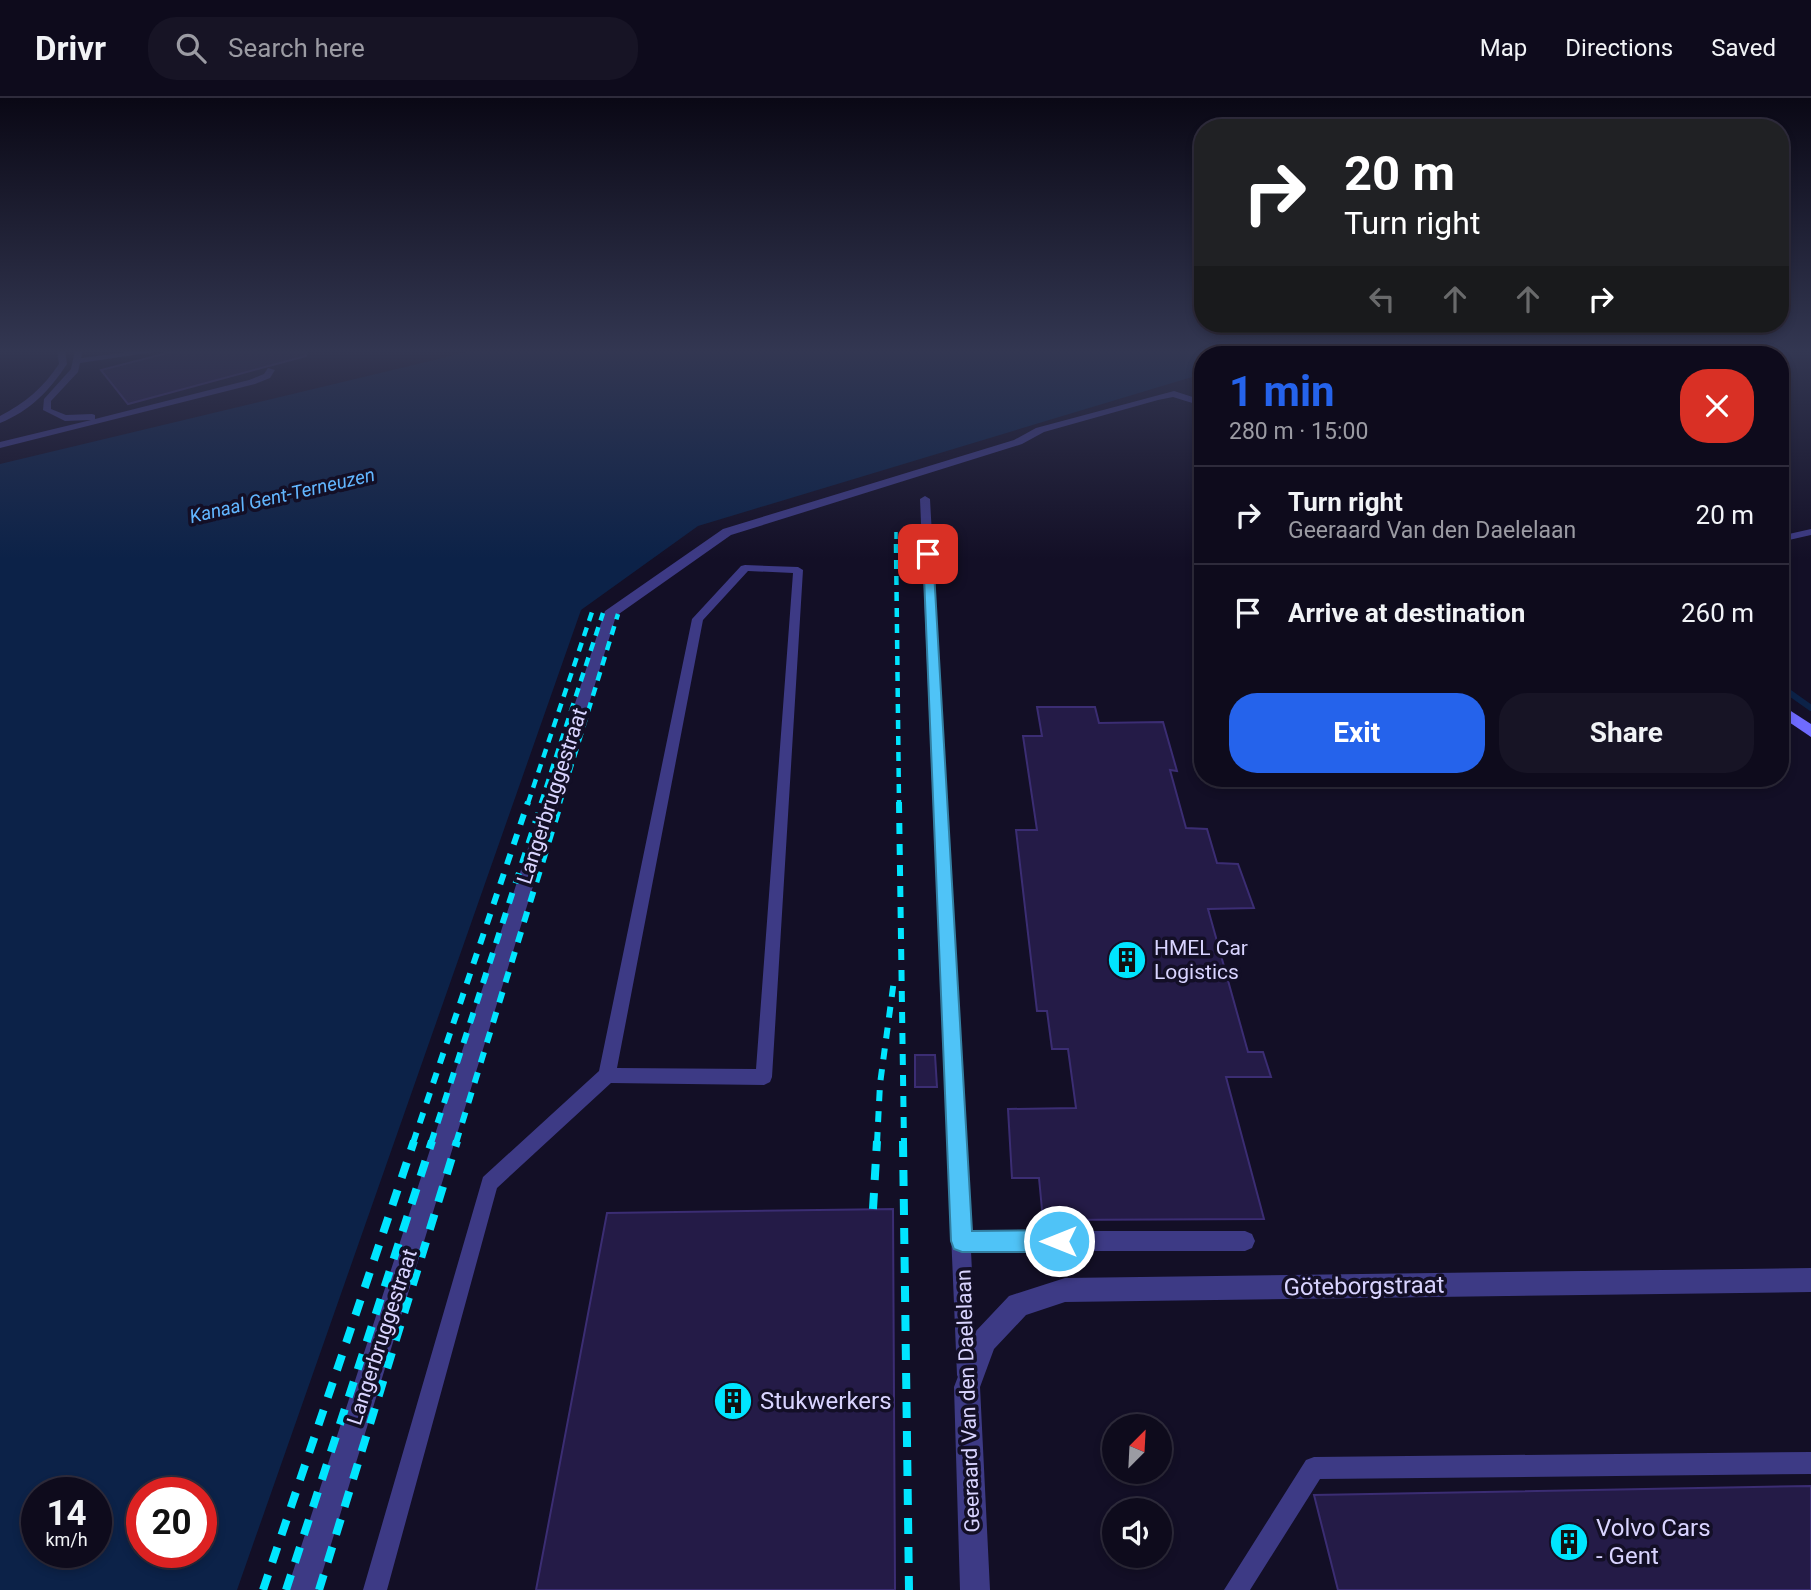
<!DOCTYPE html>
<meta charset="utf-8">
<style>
body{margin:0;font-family:Roboto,sans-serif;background:#171425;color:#f1f3f6;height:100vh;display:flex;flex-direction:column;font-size:26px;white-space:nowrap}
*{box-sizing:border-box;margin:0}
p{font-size:23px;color:#9b9ba3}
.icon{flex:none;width:38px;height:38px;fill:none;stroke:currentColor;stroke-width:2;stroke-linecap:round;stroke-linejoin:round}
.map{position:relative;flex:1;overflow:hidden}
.side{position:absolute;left:1194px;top:248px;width:595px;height:441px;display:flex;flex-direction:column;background:#0e0b1c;border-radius:28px;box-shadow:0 4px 10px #0003,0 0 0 2px #2e2b3b}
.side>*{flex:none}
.banner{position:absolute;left:1194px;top:21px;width:595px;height:214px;border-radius:28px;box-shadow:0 4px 10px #0003,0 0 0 2px #2e2b3b;background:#202124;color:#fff;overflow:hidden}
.needle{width:46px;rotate:24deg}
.fabs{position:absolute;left:1102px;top:1316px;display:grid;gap:14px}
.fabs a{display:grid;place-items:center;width:70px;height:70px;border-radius:50%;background:#0e0b1c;box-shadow:0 4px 10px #0003,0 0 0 2px #2e2b3b;font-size:35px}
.speed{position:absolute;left:21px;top:1379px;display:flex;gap:14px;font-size:35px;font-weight:700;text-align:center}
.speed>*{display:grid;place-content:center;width:91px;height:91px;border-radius:50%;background:#0e0b1c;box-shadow:0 4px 10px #0003,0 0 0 2px #2e2b3b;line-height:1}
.speed small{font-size:18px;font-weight:400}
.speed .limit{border:10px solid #d22;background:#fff;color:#111}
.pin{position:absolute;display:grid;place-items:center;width:60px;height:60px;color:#fff;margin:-30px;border-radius:14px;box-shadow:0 4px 10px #0006}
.me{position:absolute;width:77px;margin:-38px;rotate:270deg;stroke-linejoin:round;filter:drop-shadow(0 0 5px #0008)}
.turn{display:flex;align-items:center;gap:24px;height:147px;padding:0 35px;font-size:32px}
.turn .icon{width:91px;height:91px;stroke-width:2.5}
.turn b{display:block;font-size:49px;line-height:60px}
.lanes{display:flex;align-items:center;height:66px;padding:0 35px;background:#0003;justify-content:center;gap:35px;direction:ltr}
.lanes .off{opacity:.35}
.round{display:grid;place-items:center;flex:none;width:74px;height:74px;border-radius:28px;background:#171425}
.headline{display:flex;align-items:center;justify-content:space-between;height:119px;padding:0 35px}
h1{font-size:42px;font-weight:700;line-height:52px;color:#2563eb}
.action{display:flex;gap:14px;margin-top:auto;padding:14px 35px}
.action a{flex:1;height:80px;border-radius:28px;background:#2563eb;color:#fff;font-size:28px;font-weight:700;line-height:80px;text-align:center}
.action a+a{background:#171425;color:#f1f3f6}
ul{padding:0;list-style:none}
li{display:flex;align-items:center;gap:21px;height:98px;padding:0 35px;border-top:2px solid #2e2b3b}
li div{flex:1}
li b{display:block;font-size:26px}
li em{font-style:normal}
header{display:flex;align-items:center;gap:42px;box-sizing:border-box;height:98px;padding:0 35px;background:#0e0b1c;border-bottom:2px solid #2e2b3b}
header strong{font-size:33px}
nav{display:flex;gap:38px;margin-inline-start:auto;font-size:24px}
.search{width:490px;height:63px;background:#171425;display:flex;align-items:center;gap:18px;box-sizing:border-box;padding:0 24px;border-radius:28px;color:#9b9ba3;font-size:26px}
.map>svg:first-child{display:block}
.water{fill:#0c2248;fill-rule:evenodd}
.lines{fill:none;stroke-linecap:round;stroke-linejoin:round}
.stream-far1{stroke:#0c2248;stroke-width:4.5}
.stream{stroke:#0c2248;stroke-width:6}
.ferry{stroke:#62b6ff;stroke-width:2;stroke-dasharray:5 4.5;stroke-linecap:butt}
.building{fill:#241b47;stroke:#3b2d73;stroke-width:2}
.service{fill:#3d3a85;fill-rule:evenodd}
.minor{fill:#3d3a85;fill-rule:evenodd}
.secondary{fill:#6f6bff;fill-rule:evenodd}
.rail-far3{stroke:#00e5ff;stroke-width:3.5;stroke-dasharray:7 5;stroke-linecap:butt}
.rail-far2{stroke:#00e5ff;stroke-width:4.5;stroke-dasharray:9 7;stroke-linecap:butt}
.rail-far1{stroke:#00e5ff;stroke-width:6;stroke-dasharray:11 10;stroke-linecap:butt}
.rail{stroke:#00e5ff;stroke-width:8;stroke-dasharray:16 13;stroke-linecap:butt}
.route{fill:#4fc3f7;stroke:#337fa1;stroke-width:2}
.labels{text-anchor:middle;stroke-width:7;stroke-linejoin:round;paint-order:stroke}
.far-water-label{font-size:19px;font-style:italic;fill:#62b6ff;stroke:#130f26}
.street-label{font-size:21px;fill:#d9d4ff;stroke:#130f26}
.poi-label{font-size:21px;fill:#d9d4ff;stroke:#130f26;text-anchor:start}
.near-street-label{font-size:24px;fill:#d9d4ff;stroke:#130f26}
.near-poi-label{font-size:24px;fill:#d9d4ff;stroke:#130f26;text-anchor:start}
</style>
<header>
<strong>Drivr</strong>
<div class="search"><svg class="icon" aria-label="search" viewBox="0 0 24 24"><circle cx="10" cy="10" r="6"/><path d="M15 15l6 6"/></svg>Search here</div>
<nav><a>Map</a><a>Directions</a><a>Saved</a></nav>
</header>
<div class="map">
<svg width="1811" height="1492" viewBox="0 0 1811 1492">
<rect width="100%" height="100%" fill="#130f26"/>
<!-- water -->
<path class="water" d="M476 252H1297L1274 257H1202V276L698 428 581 512 237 1492H0V366ZM37 1395H96V1454H37ZM142 1395H201V1454H142Z"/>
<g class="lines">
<!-- stream-far1 -->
<polyline class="stream-far1" points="1304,252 1307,254"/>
<!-- stream -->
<polyline class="stream" points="1780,588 1811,610"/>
<!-- ferry -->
<polyline class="ferry" points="1211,252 1221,257"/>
</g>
<!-- building -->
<g class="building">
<polygon points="179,252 305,252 306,258 128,306 101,272"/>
<polygon points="1037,609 1095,609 1099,625 1163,624 1177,673 1170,672 1186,730 1207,731 1217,765 1238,766 1254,810 1208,811 1248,954 1263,954 1271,979 1226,979 1264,1121 1043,1122 1039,1080 1012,1080 1008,1011 1076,1010 1068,951 1052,951 1047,913 1037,913 1016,732 1037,732 1023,638 1042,638"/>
<polygon points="915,957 935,957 937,989 915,989"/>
<polygon points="893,1111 895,1492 536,1492 607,1115"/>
<polygon points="1811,1388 1811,1492 1338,1492 1314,1397"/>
</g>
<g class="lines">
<!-- service -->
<g class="service">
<path d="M57 252H65L67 266C50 292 30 313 0 325V318C25 305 43 290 59 266Z"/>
<polygon points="75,252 83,252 81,260 144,252 167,252 80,265 78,274 51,303 51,311 66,317 92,316 95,317 95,321 249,282 264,276 268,270 275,272 270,280 255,286 0,350 0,344 91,322 65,323 43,312 44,301 71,271"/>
<polygon points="925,398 930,401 970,1133 1245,1133 1252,1136 1255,1143 1252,1150 1245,1153 971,1153 977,1277 974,1284 967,1287 960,1284 957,1277 920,401"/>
<polygon points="1811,431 1811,437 1780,444 1780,438"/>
<path d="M745 467 798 469 803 472 772 979 770 984 764 987 611 985 497 1090 387 1492H363L483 1079 599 973 692 521 741 468ZM748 473 793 475 756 971 617 970 703 522Z"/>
<polygon points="1811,1354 1811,1376 1320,1381 1250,1492 1224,1492 1306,1362 1314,1359"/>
</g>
<!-- minor -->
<g class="minor">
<polygon points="1330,252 1345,252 1334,257 1320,257"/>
<polygon points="1174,293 1202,302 1202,308 1173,299 1158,302 1044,334 1022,346 731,437 616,518 317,1492 287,1492 605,513 723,431 1014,342 1036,330"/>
<polygon points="1811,1170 1811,1194 1065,1204 1026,1217 994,1251 980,1289 990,1492 960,1492 954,1289 975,1234 1009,1198 1065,1180"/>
</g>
<!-- secondary -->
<polygon class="secondary" points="1780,606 1811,626 1811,639 1780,618"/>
<!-- rail-far3 -->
<polyline class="rail-far3" points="896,434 896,448"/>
<!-- rail-far2 -->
<g class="rail-far2">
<polyline points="896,446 899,705"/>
<polyline points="528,705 592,514"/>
<polyline points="541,705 603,515"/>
<polyline points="560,705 618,516"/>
</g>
<!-- rail-far1 -->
<g class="rail-far1">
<polyline points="899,704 904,1045"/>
<polyline points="413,1045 528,704"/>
<polyline points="431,1045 542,704"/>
<polyline points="456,1045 561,704"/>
<polyline points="877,1045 880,986 894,882"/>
</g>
<!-- rail -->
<g class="rail">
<polyline points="903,1043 909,1492"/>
<polyline points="873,1111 877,1043"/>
<polyline points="263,1492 414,1043"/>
<polyline points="286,1492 432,1043"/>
<polyline points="319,1492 457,1043"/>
</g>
</g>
<!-- sky -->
<linearGradient id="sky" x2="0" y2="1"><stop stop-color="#0a0815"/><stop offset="0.55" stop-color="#333752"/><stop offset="1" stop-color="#333752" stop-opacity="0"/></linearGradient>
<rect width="1811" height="461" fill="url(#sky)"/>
<!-- route -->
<polygon class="route" points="923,453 933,456 972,1133 1059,1132 1066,1136 1069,1143 1066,1151 1059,1154 962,1154 954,1151 951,1143"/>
<!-- icons -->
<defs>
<g id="building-disc" transform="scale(2.0125)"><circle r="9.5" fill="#00e5ff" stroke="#130f26"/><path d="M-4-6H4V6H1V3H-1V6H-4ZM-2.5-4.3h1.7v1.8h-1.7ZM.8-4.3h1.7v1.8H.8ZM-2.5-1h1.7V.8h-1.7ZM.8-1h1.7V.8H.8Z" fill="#111"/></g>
</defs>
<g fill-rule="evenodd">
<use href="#building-disc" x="1127" y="862"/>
<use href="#building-disc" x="733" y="1303"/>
<use href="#building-disc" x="1569" y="1444"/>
</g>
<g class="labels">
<!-- far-water labels -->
<g class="far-water-label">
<text transform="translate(282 397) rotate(-13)" y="7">Kanaal Gent-Terneuzen</text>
</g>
<!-- street labels -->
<g class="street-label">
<text transform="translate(552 698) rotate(-72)" y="7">Langerbruggestraat</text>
<text transform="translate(382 1239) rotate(-72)" y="7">Langerbruggestraat</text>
<text transform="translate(968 1303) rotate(-92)" y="7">Geeraard Van den Daelelaan</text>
</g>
<!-- poi labels -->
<g class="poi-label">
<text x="1154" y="857">HMEL Car<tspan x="1154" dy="24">Logistics</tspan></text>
</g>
<!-- near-street labels -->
<g class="near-street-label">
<text transform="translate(1364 1188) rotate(-1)" y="8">Göteborgstraat</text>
</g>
<!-- near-poi labels -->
<g class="near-poi-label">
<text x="760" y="1311">Stukwerkers</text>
<text x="1596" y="1438">Volvo Cars<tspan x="1596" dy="28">- Gent</tspan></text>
</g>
</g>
</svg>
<div class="fabs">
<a><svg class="needle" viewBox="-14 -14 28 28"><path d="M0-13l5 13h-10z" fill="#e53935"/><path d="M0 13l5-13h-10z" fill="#9b9ba3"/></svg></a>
<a><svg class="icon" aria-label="sound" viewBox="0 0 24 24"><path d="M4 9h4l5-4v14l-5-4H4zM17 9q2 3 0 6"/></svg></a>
</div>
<div class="speed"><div>14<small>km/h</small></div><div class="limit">20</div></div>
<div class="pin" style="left:928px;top:456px;background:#d93025"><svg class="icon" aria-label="arrive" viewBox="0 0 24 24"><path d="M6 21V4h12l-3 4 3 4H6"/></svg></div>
<svg class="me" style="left:1059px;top:1143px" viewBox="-20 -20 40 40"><circle r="17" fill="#4fc3f7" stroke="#fff" stroke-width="3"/><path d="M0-11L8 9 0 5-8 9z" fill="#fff"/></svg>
<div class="banner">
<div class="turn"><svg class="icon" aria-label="right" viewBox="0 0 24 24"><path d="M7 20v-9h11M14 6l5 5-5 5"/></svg><div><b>20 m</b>Turn right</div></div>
<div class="lanes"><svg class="icon off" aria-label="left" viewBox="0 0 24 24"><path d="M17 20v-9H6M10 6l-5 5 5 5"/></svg><svg class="icon off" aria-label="ahead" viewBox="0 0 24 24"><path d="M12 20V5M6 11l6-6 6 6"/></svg><svg class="icon off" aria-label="ahead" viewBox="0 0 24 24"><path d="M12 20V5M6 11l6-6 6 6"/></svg><svg class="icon" aria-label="right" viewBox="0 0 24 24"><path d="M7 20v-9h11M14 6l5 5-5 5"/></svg></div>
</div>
<section class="side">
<div class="headline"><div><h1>1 min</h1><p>280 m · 15:00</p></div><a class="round" style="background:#d93025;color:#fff"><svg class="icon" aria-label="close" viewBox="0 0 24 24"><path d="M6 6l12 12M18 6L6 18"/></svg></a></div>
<ul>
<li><svg class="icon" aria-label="right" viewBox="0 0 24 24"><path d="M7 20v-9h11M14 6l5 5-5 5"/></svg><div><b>Turn right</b><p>Geeraard Van den Daelelaan</p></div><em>20 m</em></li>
<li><svg class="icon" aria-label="arrive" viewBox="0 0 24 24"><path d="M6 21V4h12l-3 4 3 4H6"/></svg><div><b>Arrive at destination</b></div><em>260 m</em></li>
</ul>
<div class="action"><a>Exit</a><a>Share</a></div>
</section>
</div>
